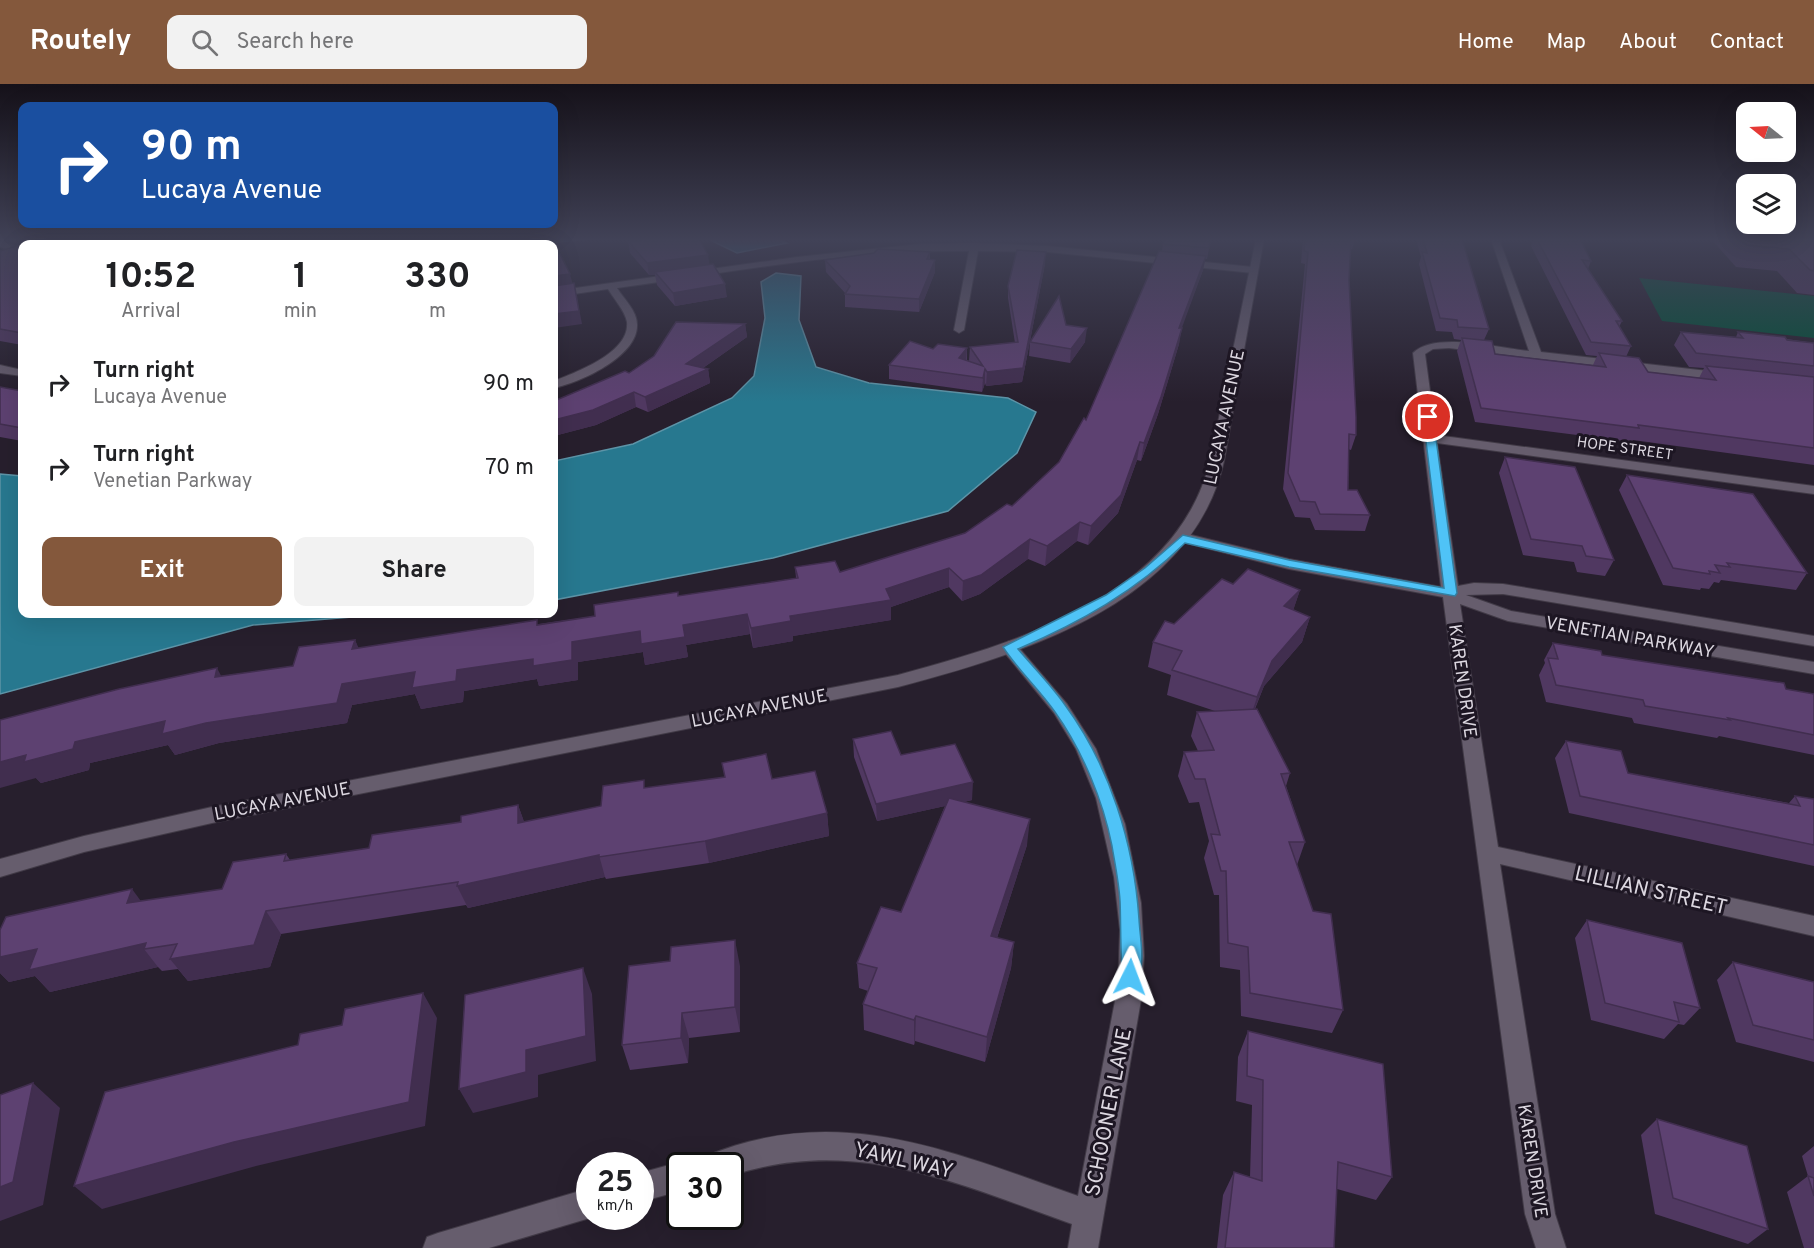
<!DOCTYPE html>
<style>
body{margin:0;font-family:Overpass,sans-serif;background:#f2f2f2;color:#202124;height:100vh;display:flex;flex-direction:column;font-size:22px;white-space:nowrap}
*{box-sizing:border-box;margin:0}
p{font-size:20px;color:#757577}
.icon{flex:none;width:33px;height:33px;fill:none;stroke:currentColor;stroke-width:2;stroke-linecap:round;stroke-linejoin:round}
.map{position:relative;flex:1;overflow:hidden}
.side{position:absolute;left:18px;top:156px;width:540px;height:378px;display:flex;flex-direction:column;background:#fff;border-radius:12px;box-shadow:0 6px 24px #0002}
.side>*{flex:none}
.hud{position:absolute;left:18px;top:18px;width:540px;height:126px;border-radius:12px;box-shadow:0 6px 24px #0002;background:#1a4fa0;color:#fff;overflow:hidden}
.needle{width:39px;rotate:288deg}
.fabs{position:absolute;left:1736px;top:18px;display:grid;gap:12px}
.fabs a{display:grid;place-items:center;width:60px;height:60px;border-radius:12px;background:#fff;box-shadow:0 6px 24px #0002;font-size:30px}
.speed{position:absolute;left:576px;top:1068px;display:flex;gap:12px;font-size:30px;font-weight:700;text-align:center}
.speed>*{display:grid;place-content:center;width:78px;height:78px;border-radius:50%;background:#fff;box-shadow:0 6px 24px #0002;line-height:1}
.speed small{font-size:15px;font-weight:400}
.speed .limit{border:3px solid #111;border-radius:9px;background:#fff;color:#111}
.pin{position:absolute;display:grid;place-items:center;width:51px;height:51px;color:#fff;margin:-26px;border:3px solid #fff;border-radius:50%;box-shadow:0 2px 6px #0007}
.me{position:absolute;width:66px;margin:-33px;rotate:3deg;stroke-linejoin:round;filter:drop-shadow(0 0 4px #0008)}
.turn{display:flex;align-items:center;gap:21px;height:126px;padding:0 24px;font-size:27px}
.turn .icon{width:78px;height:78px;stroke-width:2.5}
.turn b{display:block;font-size:42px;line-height:51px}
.eta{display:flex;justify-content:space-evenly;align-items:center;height:102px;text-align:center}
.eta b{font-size:36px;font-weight:700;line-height:42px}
.action{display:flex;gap:12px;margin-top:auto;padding:12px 24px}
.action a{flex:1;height:69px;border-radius:12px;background:#84583c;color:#fff;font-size:24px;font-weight:700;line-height:69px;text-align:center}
.action a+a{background:#f2f2f2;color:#202124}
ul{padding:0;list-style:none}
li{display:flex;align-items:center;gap:18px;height:84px;padding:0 24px}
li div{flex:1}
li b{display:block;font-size:22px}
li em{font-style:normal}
header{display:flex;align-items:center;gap:36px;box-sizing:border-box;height:84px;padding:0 30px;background:#84583c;color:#fff}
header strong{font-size:28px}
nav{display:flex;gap:33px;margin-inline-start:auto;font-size:21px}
.search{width:420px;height:54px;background:#f2f2f2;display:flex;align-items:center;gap:15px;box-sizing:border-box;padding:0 21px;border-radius:12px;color:#757577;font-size:22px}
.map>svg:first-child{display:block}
.green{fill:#015037}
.water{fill:#27788f;stroke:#5d94a7;stroke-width:1.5}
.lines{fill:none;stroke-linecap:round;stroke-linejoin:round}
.street-casing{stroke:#413a46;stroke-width:2}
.secondary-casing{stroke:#413a46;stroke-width:2}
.street{fill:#665d6d;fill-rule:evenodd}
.secondary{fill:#665d6d;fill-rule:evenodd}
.wall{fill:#503861}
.shaded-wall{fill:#412e4f}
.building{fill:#5d4171;stroke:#412e4f;stroke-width:1.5}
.route{fill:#4fc3f7;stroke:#337fa1;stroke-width:1.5}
.labels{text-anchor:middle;stroke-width:6;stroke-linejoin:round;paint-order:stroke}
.far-street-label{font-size:15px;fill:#dcd7e0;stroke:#1d1623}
.street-label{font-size:18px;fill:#dcd7e0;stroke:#1d1623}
.near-street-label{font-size:21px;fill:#dcd7e0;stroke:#1d1623}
</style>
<header>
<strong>Routely</strong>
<div class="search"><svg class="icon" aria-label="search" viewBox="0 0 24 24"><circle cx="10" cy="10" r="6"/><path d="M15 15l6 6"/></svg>Search here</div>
<nav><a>Home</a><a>Map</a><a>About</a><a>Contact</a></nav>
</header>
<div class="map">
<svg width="1814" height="1164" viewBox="0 0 1814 1164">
<rect width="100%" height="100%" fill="#271f2d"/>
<!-- green -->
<polygon class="green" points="1639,194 1814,212 1814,254 1662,237"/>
<!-- water -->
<g class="water">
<path d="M319 155H592C502 164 409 165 319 155Z"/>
<polygon points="708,155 775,155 787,159 737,169"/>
<polygon points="776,189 801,192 799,236 816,283 869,299 1008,314 1036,328 1017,369 948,427 773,474 554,516 554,377 633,360 732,314 754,292 765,234 761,198"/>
<polygon points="0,390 22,392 22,530 389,530 253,541 0,610"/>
</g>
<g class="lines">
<!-- street casing -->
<g class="street-casing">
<g id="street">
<path d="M1491 155H1499L1541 268 1726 289 1732 293 1726 297 1449 264 1433 265 1425 270 1436 351 1814 402V410L1437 359 1458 502 1474 499 1503 500 1814 552V562L1503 510 1466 511 1511 527 1814 578V590L1508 537 1460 520 1498 763 1814 832V852L1500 780 1555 1130 1566 1164H1536L1525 1130 1443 513 1289 485 1178 457 1175 454 1183 449 1289 475 1441 503 1413 269C1434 247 1500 264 1529 267Z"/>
<polygon points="0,157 22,164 22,170 0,163"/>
<path d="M974 159 1048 162 1253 183 1258 186 1253 189 1048 168 978 167 964 246 959 249 954 246 969 167C851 165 733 188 617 204 624 215 637 227 637 240 639 272 580 299 554 304V297C576 288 630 269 627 238 625 227 614 215 608 205L554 213V207L797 173 920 160Z"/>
<polygon points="0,281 22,286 22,292 0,289"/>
<path d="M1009 557 1015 559 1067 620 1096 665 1125 740 1141 819 1144 872 1141 916 1098 1164H1068L1072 1140C956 1099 854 1051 730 1092V1082H702L706 1072C839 1017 951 1068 1078 1112L1118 901 1120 846 1114 793 1096 714 1076 665 1054 629 1000 563Z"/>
<polygon points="680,1078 689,1082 680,1082 680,1107 640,1118 640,1089"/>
<polygon points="590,1104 590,1132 593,1132 590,1134 489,1164 423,1164 427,1153 438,1149"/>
</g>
</g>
<!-- secondary casing -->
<g class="secondary-casing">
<path id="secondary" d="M1256 155H1264L1224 377C1192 520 1021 570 898 603L212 739 84 768 0 793V775L84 752 212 723 898 591C1016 559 1177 513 1210 377Z"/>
</g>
<!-- street -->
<use href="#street" class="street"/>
<!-- secondary -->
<use href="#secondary" class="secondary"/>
</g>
<!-- wall -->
<g class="wall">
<polygon points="1211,155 1207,175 1205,175 1203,186 1181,244 1179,260 1158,330 1141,377 1137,376 1118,429 1088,461 1077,457 1045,482 1028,475 980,510 962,517 949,503 891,523 891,536 793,552 793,557 753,564 750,550 686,561 688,573 645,581 643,568 578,578 578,596 539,602 537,595 464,607 463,618 421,625 415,610 352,621 347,639 219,659 175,671 168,661 90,679 89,686 41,699 36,694 221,592 293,582 355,556 358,564 539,540 595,532 678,512 796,494 795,483 840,488 965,449 1012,422 1059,378 1086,336 1162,167 1163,160"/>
<polygon points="1303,155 1355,155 1352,165 1350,165 1349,196 1356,351 1351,366 1348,365 1348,406 1370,431 1365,447 1315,446 1310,434 1295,433 1283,405 1305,180 1301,179"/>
<polygon points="1416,155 1462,155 1489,245 1484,256 1495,270 1593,281 1597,272 1586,271 1531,162 1533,155 1580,155 1591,177 1588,185 1622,237 1619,243 1631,262 1626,273 1648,288 1699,294 1704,284 1689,283 1674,261 1681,248 1736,253 1738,248 1814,259 1814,381 1633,356 1632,358 1475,338 1457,267 1461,256 1454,255 1452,248 1436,247 1419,180 1421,173"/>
<polygon points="1711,155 1814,155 1814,211 1797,209 1777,187 1736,183"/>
<polygon points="628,157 709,180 727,213 675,222 657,201 655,191 649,191 630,169"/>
<polygon points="22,160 22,261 0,257 0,167"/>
<polygon points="930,168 930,176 935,188 919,228 845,223 845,209 826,188 825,176"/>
<polygon points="1045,180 1022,298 986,302 985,299 982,308 889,295 889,281 933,265 967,264 967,276 969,277 970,263 1015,259 1008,214 1008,202"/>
<polygon points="745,240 747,253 703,284 708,285 710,299 648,328 636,323 596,341 554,352 554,317 629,289"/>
<polygon points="1066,241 1085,258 1070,279 1029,272 1030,258"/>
<polygon points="0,303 22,307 22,357 0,353"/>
<polygon points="1505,373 1614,476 1605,492 1577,488 1574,478 1523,471 1499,389"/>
<polygon points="1627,391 1807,489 1796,506 1721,496 1719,499 1714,498 1709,505 1701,504 1700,506 1663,501 1619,406"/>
<polygon points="1233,500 1300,506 1293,526 1310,533 1302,558 1264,602 1255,625 1290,689 1286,702 1305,758 1297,781 1343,926 1332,949 1241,932 1240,886 1220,883 1219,811 1214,811 1204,774 1209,757 1199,718 1189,719 1178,692 1184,668 1198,667 1191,652 1197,628 1215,627 1167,611 1171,591 1148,583 1153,558 1174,540"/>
<polygon points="1553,559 1602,571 1814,610 1814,671 1719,652 1717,654 1634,639 1632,634 1546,618 1539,591 1545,579 1544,576"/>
<polygon points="853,655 901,671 972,716 964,718 1027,761 997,854 1014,858 1011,884 985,978 915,957 914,961 864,946 863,920 868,907 859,904 857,879 901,828 945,722 877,737 854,673"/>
<polygon points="1566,657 1628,689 1789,719 1795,712 1814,715 1814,782 1569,729 1555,674"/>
<polygon points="722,679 772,695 827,729 829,752 709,779 606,795 605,793 468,824 466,821 281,850 270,883 188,897 178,885 162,887 158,883 50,908 35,892 9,898 0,889 0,846 141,817 222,805 286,770 290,776 369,764 518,721 524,738 601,722 646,704 725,693"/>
<polygon points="1587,836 1700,924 1684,941 1678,940 1664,955 1591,936 1575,854"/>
<polygon points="1733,878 1814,898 1814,978 1736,958 1717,896"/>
<polygon points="740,882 740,948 689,954 688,979 630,986 622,961"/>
<polygon points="1248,947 1392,1093 1376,1116 1337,1105 1334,1164 1217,1164 1223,1111 1234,1088 1250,1093 1252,1021 1236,1017 1238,973"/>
<polygon points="1657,1035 1768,1145 1748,1160 1655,1130 1641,1051"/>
<polygon points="1814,1062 1814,1164 1804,1164 1787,1108 1808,1092 1802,1072"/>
</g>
<!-- shaded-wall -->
<g class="shaded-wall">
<polygon points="1046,168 1045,180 1022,298 986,302 987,288 1023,284"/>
<polygon points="708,171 710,183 655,188 655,191 649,191 647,179"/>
<polygon points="1206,172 1203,186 1176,260 1179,244"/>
<polygon points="935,176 935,188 919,228 919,215"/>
<polygon points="570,190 573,202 554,206 554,192"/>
<polygon points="574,199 582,240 554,244 554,230"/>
<polygon points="725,200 727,213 675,222 673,209"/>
<polygon points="745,240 747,253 690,293 708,285 710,299 648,328 645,313 686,280"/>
<polygon points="1087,244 1085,258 1070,279 1071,265"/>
<polygon points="1182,244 1179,260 1158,330 1141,377 1144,359"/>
<polygon points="967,264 966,277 959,274"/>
<polygon points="985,285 985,299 982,308 983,294"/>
<polygon points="634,308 636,323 596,341 554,352 554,336"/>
<polygon points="1140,358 1137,376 1118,429 1088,461 1091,442"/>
<polygon points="1080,438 1077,457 1045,482 1047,462"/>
<polygon points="1030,455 1028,475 980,510 962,517 963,497"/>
<polygon points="949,484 949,503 891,523 891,536 793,552 793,557 753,564 751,544 790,532 886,505"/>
<polygon points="1300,506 1292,530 1284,522"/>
<polygon points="747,530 750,550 686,561 688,573 645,581 643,568 578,578 578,596 539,602 537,595 464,607 463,618 421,625 415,610 352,621 347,639 219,659 175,671 168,661 90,679 89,686 41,699 36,694 0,704 0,678 75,658 165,637 342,600 415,588 457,586 572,558"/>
<polygon points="1310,533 1302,558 1264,602 1249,638 1257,613 1272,577"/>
<polygon points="355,556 364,576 352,565"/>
<polygon points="217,584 228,605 215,593"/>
<polygon points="973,698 972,716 877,737 876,720"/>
<polygon points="518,721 526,743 518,739"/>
<polygon points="827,729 829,752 709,779 705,757"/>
<polygon points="1030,735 1027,761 989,878 991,852"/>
<polygon points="599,771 605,793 468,824 457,802"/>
<polygon points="132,805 149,828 127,819"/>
<polygon points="266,827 281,850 270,883 188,897 170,875"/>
<polygon points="735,856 740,882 740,948 735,923"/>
<polygon points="1014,858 1011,884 985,978 987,953"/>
<polygon points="146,859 144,865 158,883 50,908 35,892 9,898 0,889 0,873 37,865"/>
<polygon points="583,884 592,910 596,977 538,991 538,1013 473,1029 459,1005 526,966"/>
<polygon points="423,909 437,934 425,1042 256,1082 102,1125 74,1102"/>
<polygon points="682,929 689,954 688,979 681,954"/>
<polygon points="916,932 915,957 914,961 914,936"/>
<polygon points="33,999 60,1024 43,1121 0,1137 0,1103"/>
</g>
<!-- building -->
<g class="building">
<polygon points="39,155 230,155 274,160 22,160 22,249 0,245 0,167"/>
<polygon points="652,155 699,155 708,171 647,179 628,157"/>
<polygon points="1165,155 1211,155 1209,164 1163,160"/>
<polygon points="1305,155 1351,155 1349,196 1356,333 1356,351 1349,350 1348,406 1357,406 1370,431 1320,430 1315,418 1300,417 1288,389 1308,168 1304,167"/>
<polygon points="1423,155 1462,155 1489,245 1458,243 1457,236 1440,234 1422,168 1427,169"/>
<polygon points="1537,155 1580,155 1591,177 1582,176 1622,237 1616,237 1631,262 1591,258"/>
<polygon points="1741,155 1814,155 1814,187 1810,186 1789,165 1747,161"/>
<polygon points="878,165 930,168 927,175 935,176 919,215 845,210 850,202 825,176 874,169"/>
<polygon points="1017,166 1046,168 1023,284 987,288 985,285 983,294 889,281 910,257 933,265 938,260 967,264 959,274 983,282 970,263 1018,258 1008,202"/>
<polygon points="1159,167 1206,172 1179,244 1182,244 1161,313 1144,359 1140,358 1121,411 1091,442 1080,438 1047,462 1030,455 981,491 963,497 949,484 886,505 891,516 790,532 791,537 751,544 747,530 683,541 685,553 641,560 640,547 572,558 572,576 533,582 533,575 457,586 456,597 412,604 415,588 342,600 337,619 206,639 162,650 165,637 75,658 73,665 24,678 26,671 0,678 0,636 119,605 217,584 215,593 293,582 299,563 355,556 352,565 537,536 537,541 595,532 594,521 678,508 678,512 798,494 795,483 835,477 840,488 965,449 1007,420 1012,422 1059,378 1084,334 1086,336"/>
<polygon points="560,170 570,190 554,192 554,171"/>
<polygon points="713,180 725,200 673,209 655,188"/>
<polygon points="574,199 579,227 554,230 554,202"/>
<polygon points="1059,212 1066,241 1087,244 1071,265 1030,258"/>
<polygon points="676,238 745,240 686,280 708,285 645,313 634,308 593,326 554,336 554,317 625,287 629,289 654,272"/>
<polygon points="1681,248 1743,254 1738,248 1785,253 1787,256 1814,259 1814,282 1696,269"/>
<polygon points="1462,254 1492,257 1495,270 1606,283 1599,269 1639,274 1648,288 1716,296 1706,282 1814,293 1814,364 1638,341 1639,344 1481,324"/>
<polygon points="0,303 22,307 22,344 0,340"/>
<polygon points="1505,373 1575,383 1614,476 1586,472 1582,462 1531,455"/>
<polygon points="1627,391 1753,410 1807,489 1727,479 1730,483 1715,481 1720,489 1709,487 1710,490 1673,484"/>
<polygon points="1248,485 1300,506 1284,522 1310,533 1272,577 1257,613 1172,586 1182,567 1153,558 1165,537 1174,540 1222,495 1233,500"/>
<polygon points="1553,559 1601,567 1602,571 1784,599 1786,605 1814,610 1814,651 1728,634 1730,636 1645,622 1643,616 1556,601 1548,574 1558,575"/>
<polygon points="1257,625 1290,689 1281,690 1305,758 1289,758 1313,827 1331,830 1343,926 1250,909 1248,863 1228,859 1226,787 1221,787 1211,750 1220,751 1205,695 1195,695 1184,668 1214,666 1197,628"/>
<polygon points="891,647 901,671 955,660 973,698 876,720 853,655"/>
<polygon points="1566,657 1621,667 1628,689 1800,722 1795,712 1814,715 1814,761 1580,712"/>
<polygon points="766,670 772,695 815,687 827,729 705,757 599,773 599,771 457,802 458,798 266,827 254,861 170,875 177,860 144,865 146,859 29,886 37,865 0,873 0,846 6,833 132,805 127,819 222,805 233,778 286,770 284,777 369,764 372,751 461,738 461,732 518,721 518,739 601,722 603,702 644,696 644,704 725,693 722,679"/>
<polygon points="949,714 1030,735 991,852 1014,858 987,953 916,932 914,936 863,920 877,884 857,879 881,823 901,828"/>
<polygon points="1587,836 1682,859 1700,924 1674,918 1679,938 1605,919"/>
<polygon points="735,856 735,923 682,929 681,954 622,961 629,882 670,877 671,863"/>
<polygon points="1733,878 1814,898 1814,956 1753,941"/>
<polygon points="583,884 586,952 526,966 526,988 459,1005 465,911"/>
<polygon points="423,909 409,1018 234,1058 74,1102 105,1008 298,961 300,950 342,941 345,925"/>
<polygon points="1248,947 1383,980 1392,1093 1338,1078 1334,1164 1225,1164 1234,1088 1262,1097 1263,996 1247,992"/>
<polygon points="33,999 13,1098 0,1103 0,1011"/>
<polygon points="1657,1035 1747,1062 1768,1145 1673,1114"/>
<polygon points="1808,1092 1814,1094 1814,1112"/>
</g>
<!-- sky -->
<linearGradient id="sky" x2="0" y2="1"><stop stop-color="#151119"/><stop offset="0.49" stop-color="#414257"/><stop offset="1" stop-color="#414257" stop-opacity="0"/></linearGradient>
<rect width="1814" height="318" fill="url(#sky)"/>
<!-- route -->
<path class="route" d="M1428 330 1433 333 1457 509 1455 512 1289 483 1185 459C1136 507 1081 538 1018 565 1033 583 1051 601 1065 621 1110 682 1134 760 1139 835 1140 855 1146 880 1137 899L1130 901 1124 899C1120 891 1121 832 1120 817 1119 799 1115 780 1112 762 1103 716 1082 666 1055 628 1039 605 1018 586 1003 563L1106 511 1145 484 1183 451 1289 476 1444 504 1423 333Z"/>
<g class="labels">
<!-- far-street labels -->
<g class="far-street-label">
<text transform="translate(1625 364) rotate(8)" y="5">HOPE STREET</text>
</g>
<!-- street labels -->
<g class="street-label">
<text transform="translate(1224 333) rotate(-78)" y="6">LUCAYA AVENUE</text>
<text transform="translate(1630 553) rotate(10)" y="6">VENETIAN PARKWAY</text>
<text transform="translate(1463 597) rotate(82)" y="6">KAREN DRIVE</text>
<text transform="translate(759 624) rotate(-11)" y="6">LUCAYA AVENUE</text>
<text transform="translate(282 717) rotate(-11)" y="6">LUCAYA AVENUE</text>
<text transform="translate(1533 1077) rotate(81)" y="6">KAREN DRIVE</text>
</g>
<!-- near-street labels -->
<g class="near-street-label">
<text transform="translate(1651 806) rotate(13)" y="7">LILLIAN STREET</text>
<text transform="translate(1108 1028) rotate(-79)" y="7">SCHOONER LANE</text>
<text transform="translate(904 1076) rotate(13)" y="7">YAWL WAY</text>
</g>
</g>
</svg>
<div class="fabs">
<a><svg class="needle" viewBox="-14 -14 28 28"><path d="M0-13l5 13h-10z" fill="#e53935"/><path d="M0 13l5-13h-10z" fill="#757577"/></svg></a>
<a><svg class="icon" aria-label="layers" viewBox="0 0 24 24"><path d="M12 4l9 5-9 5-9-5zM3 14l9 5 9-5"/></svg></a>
</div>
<div class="speed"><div>25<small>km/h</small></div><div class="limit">30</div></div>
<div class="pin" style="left:1428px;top:333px;background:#d93025"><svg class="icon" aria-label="arrive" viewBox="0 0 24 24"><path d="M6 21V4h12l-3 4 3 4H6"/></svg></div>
<svg class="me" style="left:1130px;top:893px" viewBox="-20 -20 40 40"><path d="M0-17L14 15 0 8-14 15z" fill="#4fc3f7" stroke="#fff" stroke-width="4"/></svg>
<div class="hud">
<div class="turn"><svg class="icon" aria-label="right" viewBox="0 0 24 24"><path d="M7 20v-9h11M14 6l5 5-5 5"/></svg><div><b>90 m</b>Lucaya Avenue</div></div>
</div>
<section class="side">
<div class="eta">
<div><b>10:52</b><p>Arrival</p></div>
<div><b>1</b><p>min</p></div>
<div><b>330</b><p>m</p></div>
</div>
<ul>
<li><svg class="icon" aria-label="right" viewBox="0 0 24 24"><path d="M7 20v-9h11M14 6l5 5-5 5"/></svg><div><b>Turn right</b><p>Lucaya Avenue</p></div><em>90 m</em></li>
<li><svg class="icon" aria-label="right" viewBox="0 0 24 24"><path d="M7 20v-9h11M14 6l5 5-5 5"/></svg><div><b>Turn right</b><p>Venetian Parkway</p></div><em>70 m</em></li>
</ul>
<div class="action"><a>Exit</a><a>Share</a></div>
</section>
</div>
